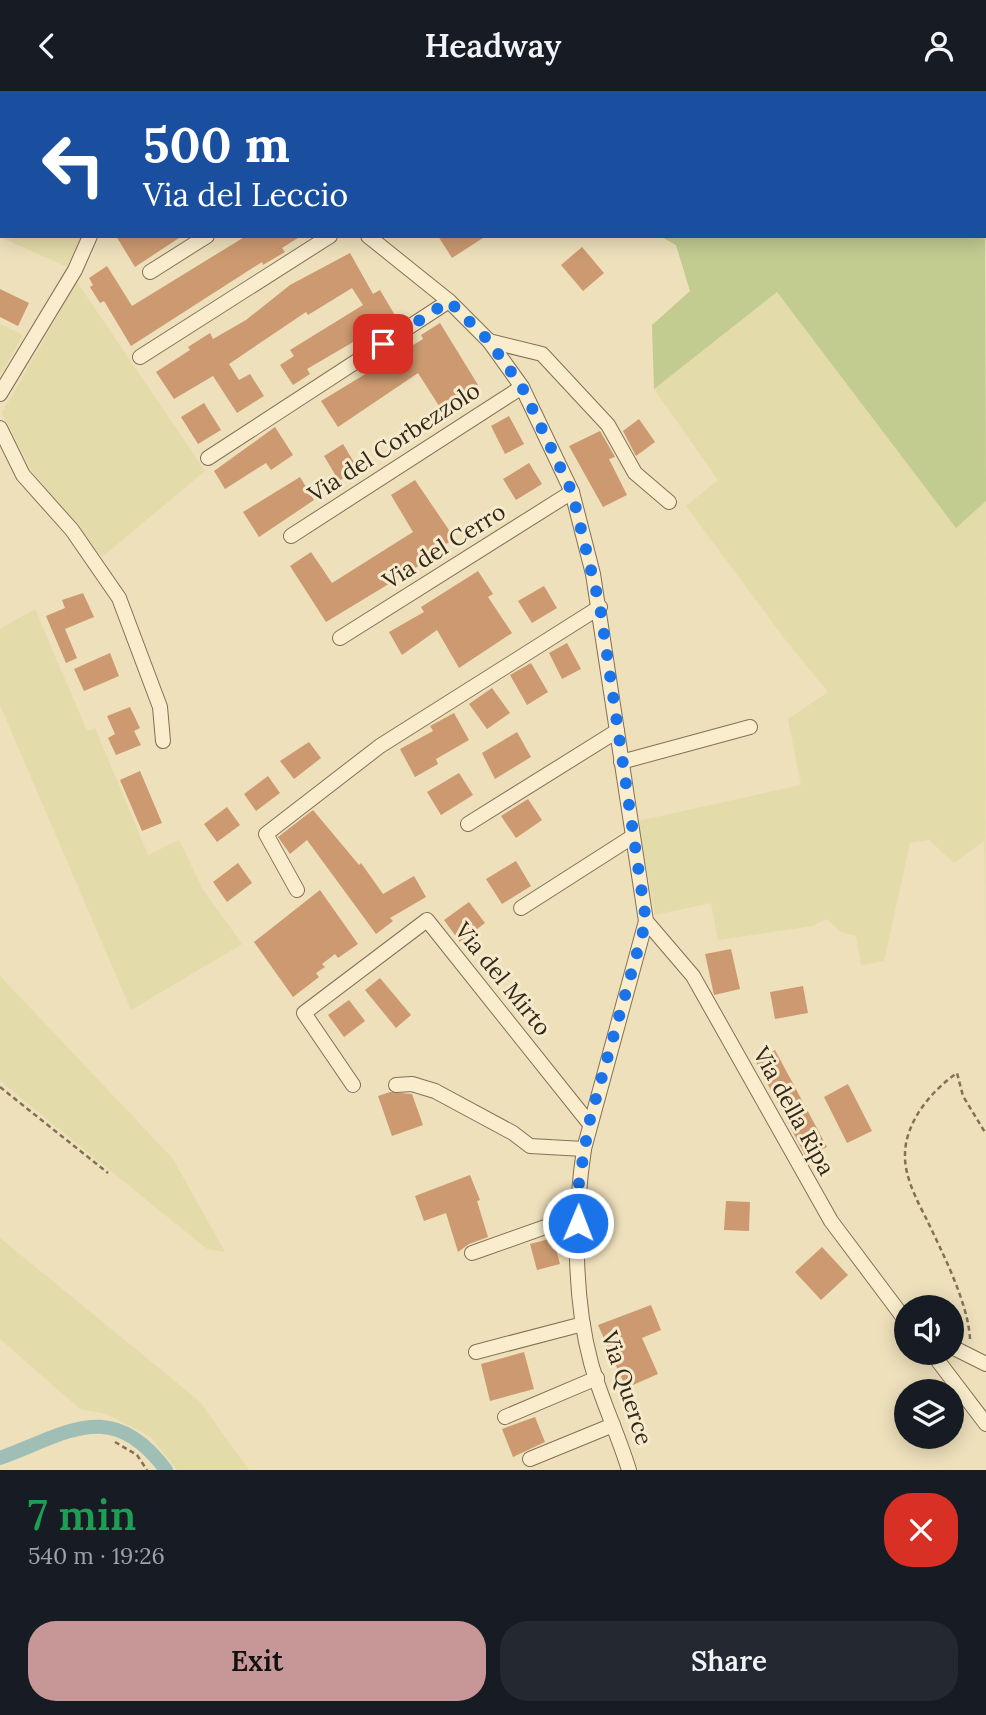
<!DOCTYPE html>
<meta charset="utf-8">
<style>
body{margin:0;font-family:Lora,serif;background:#242831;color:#f1f3f6;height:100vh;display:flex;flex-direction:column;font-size:26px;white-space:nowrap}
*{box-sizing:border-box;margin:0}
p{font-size:23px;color:#9ea1a6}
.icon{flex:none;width:38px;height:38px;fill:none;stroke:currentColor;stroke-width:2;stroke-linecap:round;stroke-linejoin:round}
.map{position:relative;height:1379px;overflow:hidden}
.details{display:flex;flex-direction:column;background:#171b24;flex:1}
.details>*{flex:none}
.guide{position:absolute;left:0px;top:0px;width:987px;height:147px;box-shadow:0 4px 18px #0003;background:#1a4fa0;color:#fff;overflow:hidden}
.fabs{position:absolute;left:894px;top:1204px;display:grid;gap:14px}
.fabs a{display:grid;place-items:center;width:70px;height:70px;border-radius:50%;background:#171b24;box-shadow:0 4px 18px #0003;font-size:35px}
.pin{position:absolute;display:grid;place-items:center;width:60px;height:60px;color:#fff;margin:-30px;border-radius:14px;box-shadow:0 4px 10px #0006}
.me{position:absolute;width:77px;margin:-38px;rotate:1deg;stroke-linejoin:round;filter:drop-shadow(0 0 5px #0008)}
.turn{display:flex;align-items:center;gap:24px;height:147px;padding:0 28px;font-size:32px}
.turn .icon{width:91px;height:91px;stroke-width:2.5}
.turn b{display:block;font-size:49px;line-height:60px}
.round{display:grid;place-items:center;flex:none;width:74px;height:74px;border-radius:28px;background:#242831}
.head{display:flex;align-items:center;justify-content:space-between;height:119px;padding:0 28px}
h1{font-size:42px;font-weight:600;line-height:52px;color:#1e9e55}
.cta{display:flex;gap:14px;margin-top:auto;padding:14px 28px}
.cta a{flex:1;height:80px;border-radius:28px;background:#c79798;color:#111;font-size:28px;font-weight:600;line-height:80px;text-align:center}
.cta a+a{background:#242831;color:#f1f3f6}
header{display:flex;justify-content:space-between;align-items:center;height:91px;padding:0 28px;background:#171b24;font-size:32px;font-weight:600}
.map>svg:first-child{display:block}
.farmland{fill:#e3dba9}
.green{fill:#c2cb90}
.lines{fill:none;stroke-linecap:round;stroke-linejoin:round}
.canal{stroke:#9fbeb6;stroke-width:14}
.building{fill:#cc9970}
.minor-casing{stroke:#857055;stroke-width:16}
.path{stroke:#857055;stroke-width:2.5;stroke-dasharray:5 3.5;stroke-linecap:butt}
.minor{stroke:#f9edce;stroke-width:14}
.route{stroke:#1a73e8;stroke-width:12;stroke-dasharray:0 21.6}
.labels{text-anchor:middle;stroke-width:6;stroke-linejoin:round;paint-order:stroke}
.street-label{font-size:23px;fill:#33271a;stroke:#f5eacb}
</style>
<header><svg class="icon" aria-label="back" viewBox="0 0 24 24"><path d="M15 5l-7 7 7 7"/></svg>Headway<svg class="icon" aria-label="person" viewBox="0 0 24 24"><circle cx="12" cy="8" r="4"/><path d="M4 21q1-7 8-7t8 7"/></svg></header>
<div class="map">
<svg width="986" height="1379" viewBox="0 0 986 1379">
<rect width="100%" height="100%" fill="#eee0bb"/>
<!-- farmland -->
<g class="farmland">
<polygon points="0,16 2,145 81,145 67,176 0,146"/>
<polygon points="77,191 205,380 102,466 35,386 2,322"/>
<polygon points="777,201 956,436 986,410 985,856 984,750 954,772 929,749 910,752 884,870 861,874 856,845 841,841 827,828 812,835 718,849 711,812 655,824 638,730 801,694 788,628 828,601 784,547 686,415 718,389 654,298"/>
<polygon points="0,233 23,244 0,284"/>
<polygon points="35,518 87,640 95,637 148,764 179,749 203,799 242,853 131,919 0,614 0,538"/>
<polygon points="0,885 173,1068 225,1161 207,1158 0,990"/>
<polygon points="0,1147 199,1310 249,1379 177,1379 150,1345 106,1323 80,1318 0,1248"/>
</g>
<!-- green -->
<polygon class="green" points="985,143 986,410 956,437 777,201 654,298 652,234 690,200 676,154 660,145"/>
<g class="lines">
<!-- canal -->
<path class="canal" d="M0 1367C67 1343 111 1305 166 1379"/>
</g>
<!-- building -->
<g class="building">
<polygon points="116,145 182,145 135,176"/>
<polygon points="246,145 301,145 282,157 285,161 263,174 262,171 131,255 104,210 100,212 90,196 93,194 89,187 107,175 132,215"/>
<polygon points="438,145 486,145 452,167"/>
<polygon points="582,156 604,182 583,200 561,174"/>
<polygon points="350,162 373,203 380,199 396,226 307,278 310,283 293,294 280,274 294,265 290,259 363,214 352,197 308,224 306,221 229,273 239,289 250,283 264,305 237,322 213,285 174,308 156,281 190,259 188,256 210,242 213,248 246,229 290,194"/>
<polygon points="0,198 29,212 18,235 0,226"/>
<polygon points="440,232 478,294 441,318 418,282 338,336 321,310 423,248 421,244"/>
<polygon points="204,312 221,339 198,353 181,326"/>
<polygon points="509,325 524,353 505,363 491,335"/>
<polygon points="639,328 655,351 636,365 623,340"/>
<polygon points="275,336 293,364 271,379 266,372 225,398 214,380"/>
<polygon points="600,340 615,366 609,368 627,404 603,416 569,355"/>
<polygon points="343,353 358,378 339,390 324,365"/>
<polygon points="529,372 542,393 516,409 503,388"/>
<polygon points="300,386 314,409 259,446 243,421"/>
<polygon points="415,389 455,448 422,466 425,471 326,531 290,475 311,461 332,492 413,441 391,404"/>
<polygon points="478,480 493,503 488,506 512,542 459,577 437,539 402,564 389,541 424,521 421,516"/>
<polygon points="544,495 557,517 532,532 518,510"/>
<polygon points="83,502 94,526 65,538 77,567 66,572 46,525 65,517 62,509"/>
<polygon points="567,552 581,578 562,588 549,562"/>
<polygon points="110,562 119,585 84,600 74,578"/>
<polygon points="531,572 548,601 527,614 510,584"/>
<polygon points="492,597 510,622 487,638 469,613"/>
<polygon points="130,616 140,637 134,640 141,654 116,664 108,647 115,643 107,625"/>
<polygon points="454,622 469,649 436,668 438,673 415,686 400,658 433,640 430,635"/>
<polygon points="517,641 531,666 495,688 482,662"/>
<polygon points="309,651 321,667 294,688 280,670"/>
<polygon points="140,680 162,732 142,740 120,689"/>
<polygon points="459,682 473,704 441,724 427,701"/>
<polygon points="268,685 280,702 256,720 244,703"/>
<polygon points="528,708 542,729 516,747 501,725"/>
<polygon points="227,716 240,734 217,751 204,733"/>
<polygon points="313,719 359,774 361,772 383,803 414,785 426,806 390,827 393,830 376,843 307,749 290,763 278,746"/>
<polygon points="516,770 531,795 502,813 486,788"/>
<polygon points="238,772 252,792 227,811 213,791"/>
<polygon points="320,799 358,853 338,867 335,863 322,873 325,876 316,882 319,886 293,906 254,851"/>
<polygon points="469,811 485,832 460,851 444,829"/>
<polygon points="731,858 740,898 714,904 705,863"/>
<polygon points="380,887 411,924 396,937 365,899"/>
<polygon points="803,895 808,922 775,928 770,901"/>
<polygon points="349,909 365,930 344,946 328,924"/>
<polygon points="775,959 827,1056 806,1066 755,969"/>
<polygon points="848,993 872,1040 847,1052 824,1006"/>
<polygon points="390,1001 412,1003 423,1034 392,1045 378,1005"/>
<polygon points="470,1084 480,1109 477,1110 488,1146 469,1153 458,1161 446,1122 424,1130 415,1105"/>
<polygon points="726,1110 750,1111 749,1140 724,1139"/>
<polygon points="553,1147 560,1173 537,1179 530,1153"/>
<polygon points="822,1156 848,1184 821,1209 795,1181"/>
<polygon points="651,1214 661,1239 642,1247 658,1283 626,1297 598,1234"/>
<polygon points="524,1261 534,1298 490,1310 481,1273"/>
<polygon points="535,1326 545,1351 513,1366 502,1338"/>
</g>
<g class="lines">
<!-- minor casing -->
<g class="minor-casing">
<g id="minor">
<polyline points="123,0 123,2"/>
<polyline points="144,0 148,2"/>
<path d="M368 145 449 210 489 250 522 296 572 401 593 483 646 830 584 1058C574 1126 573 1205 591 1272 601 1308 618 1343 629 1379"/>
<polyline points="150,181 207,145"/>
<polyline points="489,250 542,263 608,334 635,382 669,411"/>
<polyline points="140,266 330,145"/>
<polyline points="0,303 75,179 90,145"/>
<polyline points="0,337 23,384 72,439 119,507 160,616 163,650"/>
<polyline points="208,367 449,210"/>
<polyline points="291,445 522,296"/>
<polyline points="340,547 572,401"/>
<polyline points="621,671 750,636"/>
<polyline points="468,733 617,640"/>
<polyline points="297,799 266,743 380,655 600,516"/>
<polyline points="521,817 632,746"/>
<polyline points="646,830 693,885 831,1130 906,1230"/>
<polyline points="353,994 304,922 427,829 589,1032"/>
<polyline points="396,994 412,993 435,1000 513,1042 530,1055 584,1058"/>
<polyline points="472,1162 579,1124"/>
<polyline points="952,1256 986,1273"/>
<polyline points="476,1261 583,1233"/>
<polyline points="932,1262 986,1333"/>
<polyline points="505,1326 597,1287"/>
<polyline points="530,1368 613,1334"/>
</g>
</g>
<!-- path -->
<g class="path">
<polyline points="985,134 986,134"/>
<polyline points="0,996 108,1082"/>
<path d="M970 1248C968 1211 942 1161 926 1127 917 1110 905 1086 905 1066 904 1032 931 1000 957 982L963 1005 986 1043"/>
<polyline points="115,1351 137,1364 147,1379"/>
</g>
<!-- minor -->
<use href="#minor" class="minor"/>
</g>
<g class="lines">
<!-- route -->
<polyline class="route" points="383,253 449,210 489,250 522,296 572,401 600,516 646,830 589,1032 579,1091 578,1132"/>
</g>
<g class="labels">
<!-- street labels -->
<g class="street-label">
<text transform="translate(394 351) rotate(-33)" y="8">Via del Corbezzolo</text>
<text transform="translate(444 455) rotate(-32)" y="8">Via del Cerro</text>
<text transform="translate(503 888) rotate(51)" y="8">Via del Mirto</text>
<text transform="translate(794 1020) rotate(61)" y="8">Via della Ripa</text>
<text transform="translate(627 1297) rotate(72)" y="8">Via Querce</text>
</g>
</g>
</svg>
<div class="fabs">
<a><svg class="icon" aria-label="sound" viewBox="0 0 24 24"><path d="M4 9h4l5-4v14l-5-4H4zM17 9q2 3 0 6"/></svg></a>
<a><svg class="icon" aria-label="layers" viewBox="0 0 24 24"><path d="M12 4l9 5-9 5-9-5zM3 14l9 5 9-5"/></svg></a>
</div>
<div class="pin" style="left:383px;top:253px;background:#d93025"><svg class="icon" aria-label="arrive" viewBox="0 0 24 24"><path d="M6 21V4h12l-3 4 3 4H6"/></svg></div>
<svg class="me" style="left:578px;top:1132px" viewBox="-20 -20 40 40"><circle r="17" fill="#1a73e8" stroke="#fff" stroke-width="3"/><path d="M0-11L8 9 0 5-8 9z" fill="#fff"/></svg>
<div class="guide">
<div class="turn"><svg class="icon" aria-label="left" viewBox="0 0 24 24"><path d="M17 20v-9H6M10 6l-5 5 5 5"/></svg><div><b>500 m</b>Via del Leccio</div></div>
</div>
</div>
<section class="details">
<div class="head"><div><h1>7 min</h1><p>540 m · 19:26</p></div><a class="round" style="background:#d93025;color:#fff"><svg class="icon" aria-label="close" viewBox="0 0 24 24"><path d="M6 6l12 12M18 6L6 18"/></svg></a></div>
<div class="cta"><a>Exit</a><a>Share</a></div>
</section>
